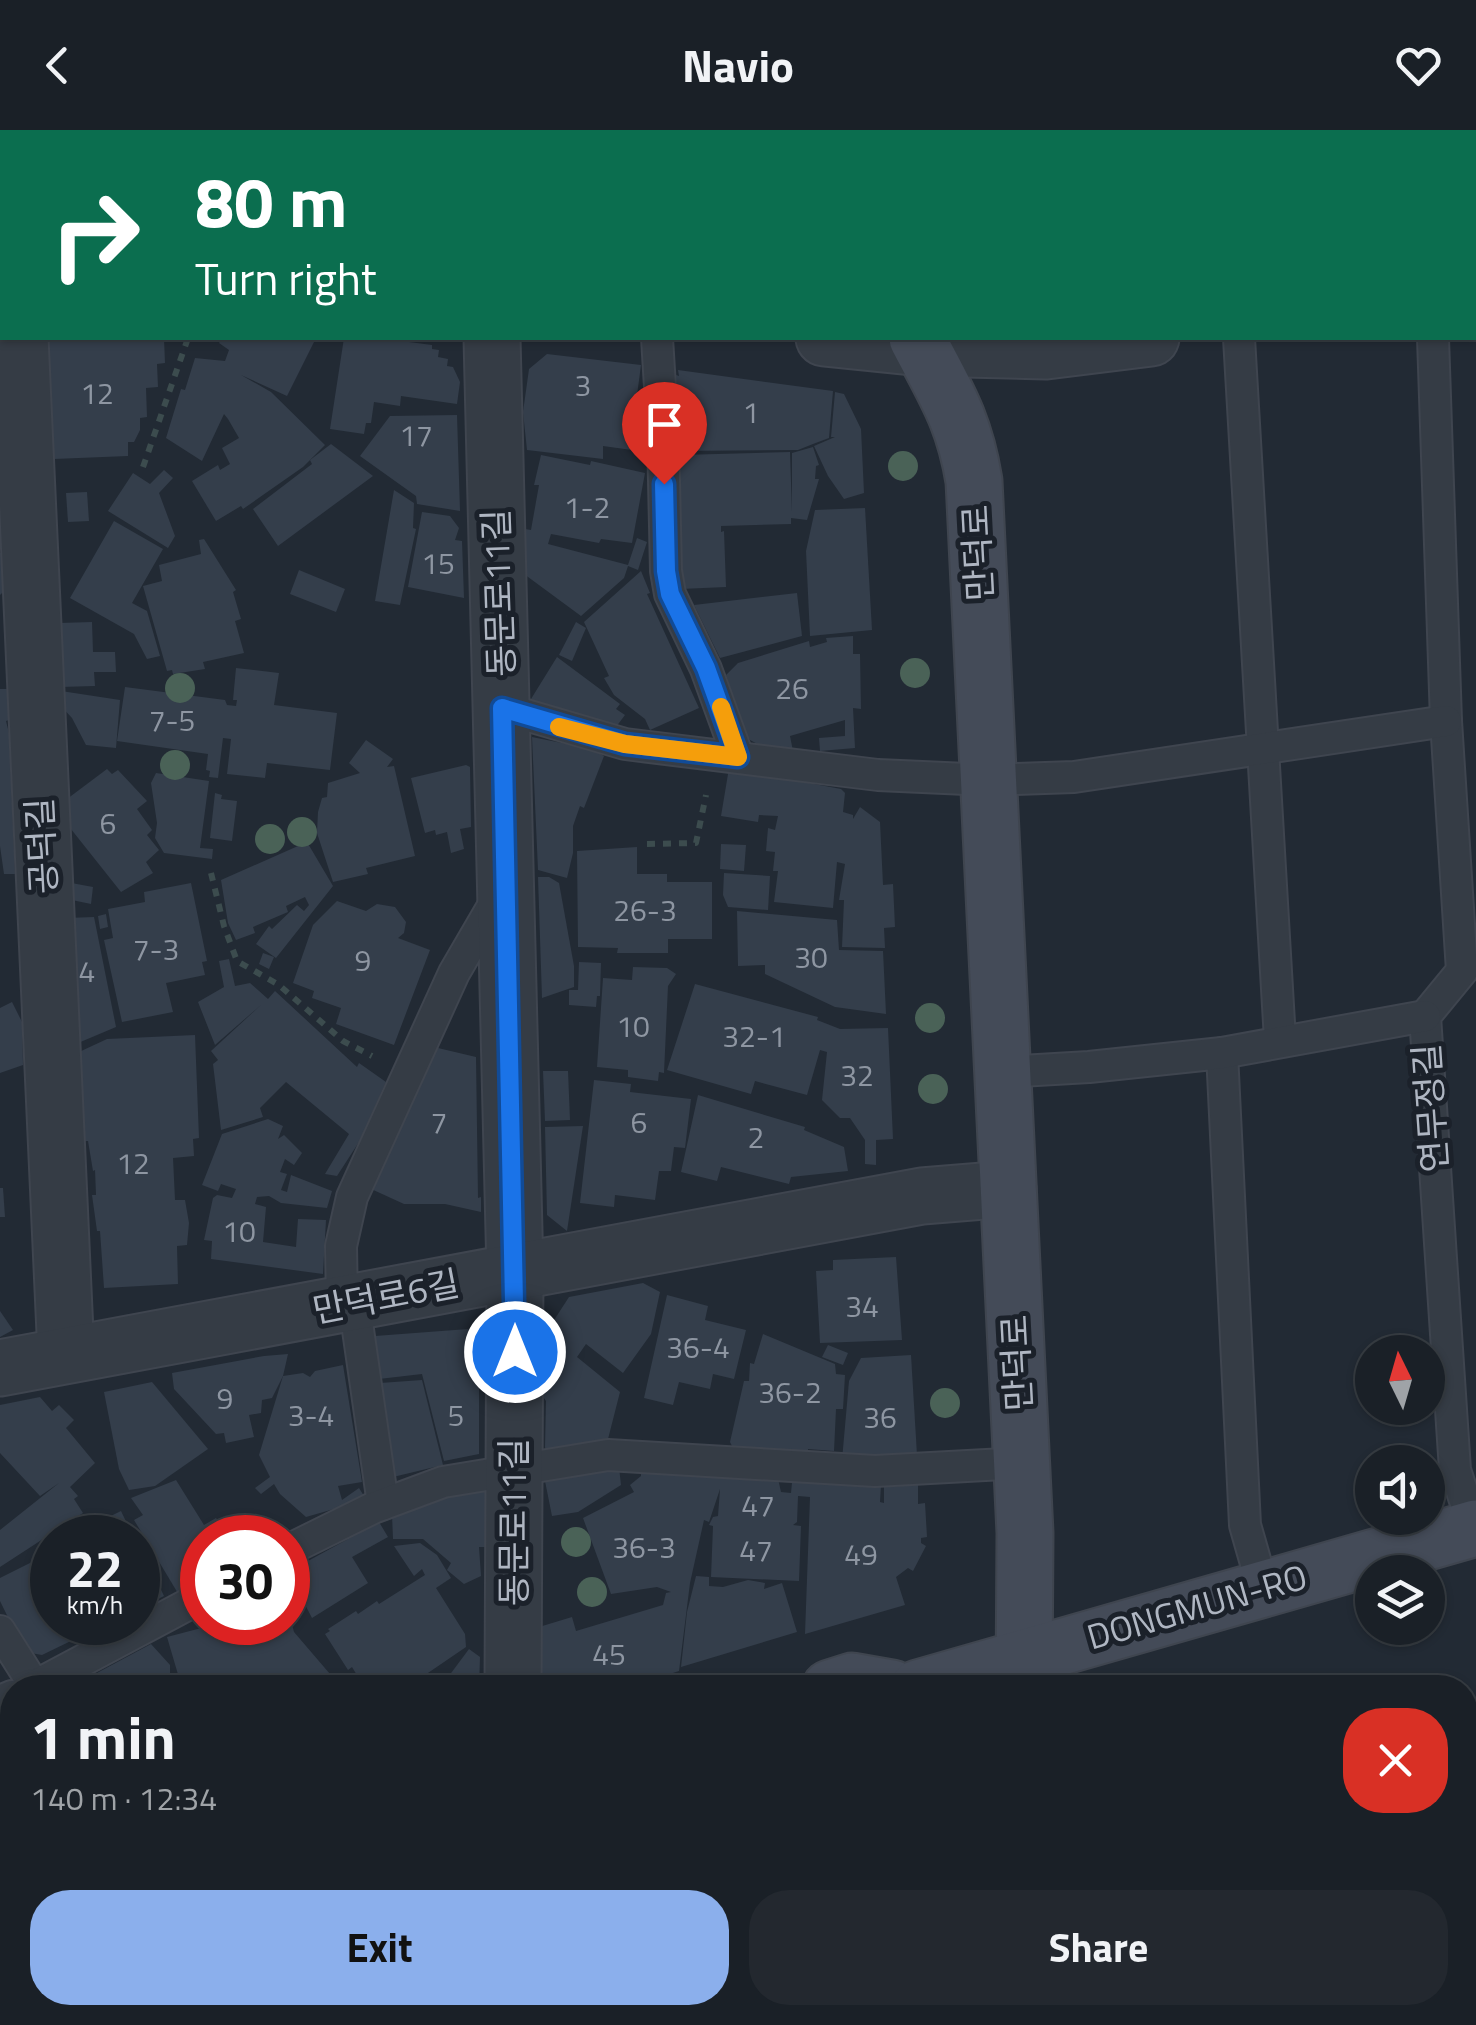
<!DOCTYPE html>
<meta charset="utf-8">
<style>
body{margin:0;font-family:"Titillium Web","Noto Sans KR",sans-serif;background:#23282f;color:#f1f3f6;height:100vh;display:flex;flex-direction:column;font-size:38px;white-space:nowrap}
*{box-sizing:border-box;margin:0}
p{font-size:32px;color:#9fa3a7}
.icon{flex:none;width:55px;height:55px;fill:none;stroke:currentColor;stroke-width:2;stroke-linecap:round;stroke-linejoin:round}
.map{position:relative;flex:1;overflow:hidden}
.details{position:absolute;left:0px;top:1545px;width:1478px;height:350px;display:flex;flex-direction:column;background:#1a2027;border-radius:40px 40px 0 0;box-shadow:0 2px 8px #0004,0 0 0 2px #383e44}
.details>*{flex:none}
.guide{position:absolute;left:0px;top:0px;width:1478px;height:210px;box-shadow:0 2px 8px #0004,0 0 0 2px #383e44;background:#0b6e4f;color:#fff;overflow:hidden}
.needle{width:65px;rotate:355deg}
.fabs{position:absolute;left:1355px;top:1205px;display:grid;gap:20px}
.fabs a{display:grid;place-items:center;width:90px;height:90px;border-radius:50%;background:#1a2027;box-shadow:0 2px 8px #0004,0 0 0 2px #383e44;font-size:50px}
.speed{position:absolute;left:30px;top:1385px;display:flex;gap:20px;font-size:50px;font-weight:700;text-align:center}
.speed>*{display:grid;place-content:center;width:130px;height:130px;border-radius:50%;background:#1a2027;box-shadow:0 2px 8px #0004,0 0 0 2px #383e44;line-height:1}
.speed small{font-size:25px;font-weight:400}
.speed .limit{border:15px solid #d22;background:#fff;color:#111}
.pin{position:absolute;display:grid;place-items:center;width:85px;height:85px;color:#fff;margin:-102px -42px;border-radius:50% 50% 50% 0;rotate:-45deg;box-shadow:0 0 10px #0007}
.pin .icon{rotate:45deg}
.me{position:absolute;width:110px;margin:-55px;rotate:0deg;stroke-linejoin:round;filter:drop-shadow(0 0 8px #0008)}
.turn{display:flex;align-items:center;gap:35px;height:210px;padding:0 30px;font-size:45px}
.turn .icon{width:130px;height:130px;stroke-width:2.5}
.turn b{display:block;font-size:70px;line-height:85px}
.round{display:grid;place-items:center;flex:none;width:105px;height:105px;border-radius:40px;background:#23282f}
.summary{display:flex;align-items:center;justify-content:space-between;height:170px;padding:0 30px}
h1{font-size:60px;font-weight:700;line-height:75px}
.action{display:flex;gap:20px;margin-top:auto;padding:20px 30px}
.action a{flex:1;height:115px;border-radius:40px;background:#8bafec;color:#111;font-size:40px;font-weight:700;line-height:115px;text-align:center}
.action a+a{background:#23282f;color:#f1f3f6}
header{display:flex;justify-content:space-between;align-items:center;height:130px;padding:0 30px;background:#1a2027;font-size:45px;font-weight:700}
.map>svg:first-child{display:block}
.building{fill:#343e4b}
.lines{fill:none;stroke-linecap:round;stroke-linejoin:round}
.service-casing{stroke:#3f454f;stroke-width:34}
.minor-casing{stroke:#3f454f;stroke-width:59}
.tertiary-casing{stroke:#3f454f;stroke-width:59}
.secondary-casing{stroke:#3f454f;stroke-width:59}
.path{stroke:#3c4c4e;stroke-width:6;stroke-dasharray:8 8;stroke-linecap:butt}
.service{stroke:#353c45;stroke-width:30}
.minor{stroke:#353c45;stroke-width:55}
.tertiary{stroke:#353c45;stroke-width:55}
.secondary{stroke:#444b58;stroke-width:55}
.tree{fill:#4a6257}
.route-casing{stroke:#114b97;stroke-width:25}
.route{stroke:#1a73e8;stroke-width:18}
.slow{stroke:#f59e0b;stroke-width:18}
.labels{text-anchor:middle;stroke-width:10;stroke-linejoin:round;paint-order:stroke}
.number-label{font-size:30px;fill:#8e96a2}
.street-label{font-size:35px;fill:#afb6c2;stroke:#1b212a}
</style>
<header><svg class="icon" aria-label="back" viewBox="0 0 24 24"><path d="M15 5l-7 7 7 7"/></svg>Navio<svg class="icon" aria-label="heart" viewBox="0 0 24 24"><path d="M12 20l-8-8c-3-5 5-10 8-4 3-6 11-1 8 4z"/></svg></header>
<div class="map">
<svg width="1476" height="1895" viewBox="0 0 1476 1895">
<rect width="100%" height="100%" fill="#222a34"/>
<!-- building -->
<g class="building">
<polygon points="47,208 164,208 165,233 157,234 158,257 146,258 147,287 140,288 140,300 134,312 128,312 128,326 54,329"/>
<polygon points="222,208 316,208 287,266 241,245 271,262 325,315 303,337 243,379 241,376 216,391 192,351 218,335 220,340 230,334 222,318 239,308 228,289 224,284 202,331 166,308 181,259 185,260 195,228 225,231 229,220 219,213"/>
<polygon points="344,208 410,208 409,212 432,215 432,219 439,220 438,227 448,229 447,236 453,237 460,252 457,274 401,266 400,276 374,272 371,293 366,293 364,304 330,299"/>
<polygon points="547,224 641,235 636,273 642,273 639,321 603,316 603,329 527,320 523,282 529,239"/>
<polygon points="678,240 833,261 829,308 813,314 811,310 813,314 798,320 678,321 676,245 679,246"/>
<polygon points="835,262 844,264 861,299 864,363 844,369 828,346 814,316 835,307 831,307"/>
<polygon points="457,285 460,381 417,374 416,366 360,326 390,286"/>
<polygon points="331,314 373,346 278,416 253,379 312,334 310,330"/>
<polygon points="813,317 819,335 816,336 815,349 819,349 807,390 791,388 791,394 721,396 721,402 724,401 726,457 681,459 680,325 790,322 792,382 792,323"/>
<polygon points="541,325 590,335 591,331 645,343 632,413 601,409 599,413 551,404 548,414 628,435 637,408 647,412 638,440 628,436 624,448 581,486 524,444 525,399 531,400 539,355 534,355"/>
<polygon points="164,340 173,348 159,363 175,406 168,418 108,381 133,343 150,354"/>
<polygon points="394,360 414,373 413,398 416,399 400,475 375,471"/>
<polygon points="87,362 89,391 68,392 66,363"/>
<polygon points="865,378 872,500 810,506 806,421 815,380"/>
<polygon points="422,382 450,386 459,398 455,410 462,411 464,468 408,457"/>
<polygon points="114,391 163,419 132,473 147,481 160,526 147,529 134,504 70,468"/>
<polygon points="204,409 236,460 233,462 241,489 235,491 244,523 203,532 205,539 173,544 172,540 167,541 143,456 162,451 159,435 201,424 199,410"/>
<polygon points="3,422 5,460 0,465 0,423"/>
<polygon points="299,440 345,459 336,482 290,464"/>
<polygon points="641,441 650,463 647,464 699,578 650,600 645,589 614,565 604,548 609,546 584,492"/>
<polygon points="797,463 802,506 720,528 694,475"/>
<polygon points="92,492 93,522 115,522 116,542 94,542 95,556 60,557 59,493"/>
<polygon points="576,492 586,498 572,531 559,525"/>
<polygon points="853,506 853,524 860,524 861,579 853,578 855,618 820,621 819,608 845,606 845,590 790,606 793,621 767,619 750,610 743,599 726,545 738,533 809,511 810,517 827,512 826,508"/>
<polygon points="557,527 620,574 616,579 625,585 613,601 562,586 531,569"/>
<polygon points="236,538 279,543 274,575 337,583 330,640 267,633 265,648 227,644 231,609 223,608 218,648 209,647 210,641 206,640 208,624 117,611 125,557 225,570 227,575 236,576 237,570 233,570"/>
<polygon points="0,559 8,559 9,590 6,591 9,603 15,744 4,744 0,716"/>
<polygon points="61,561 120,570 116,618 86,615 72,588 60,575"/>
<polygon points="532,607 592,619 604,626 584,678 580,676 573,696 573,723 567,748 538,740"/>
<polygon points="366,610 393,629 387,637 394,636 415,726 366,738 368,744 333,752 317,703 318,682 322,668 327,667 328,653 360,643 349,633"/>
<polygon points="466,635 470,637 471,697 460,699 464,719 451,723 447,702 436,705 435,700 425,703 411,648"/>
<polygon points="729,638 841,659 845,663 843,682 853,685 853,689 860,677 880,692 883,755 893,754 895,797 884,798 885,818 842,817 844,770 839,770 845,734 837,732 833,778 774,772 778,741 773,741 775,722 766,721 768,698 775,700 778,686 759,685 758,692 721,686"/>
<polygon points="107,639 112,644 118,640 147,671 137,679 152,700 147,705 159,720 146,732 153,743 121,762 63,689 63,672"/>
<polygon points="156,643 209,651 200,718 213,719 212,729 164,723 155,708 157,693 151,653"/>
<polygon points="215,663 222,665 221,669 237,671 232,711 210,708"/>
<polygon points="307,712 333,756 276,828 256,814 269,796 272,799 297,775 304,781 309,775 305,767 286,776 288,782 253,797 255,803 236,810 228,793 221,750"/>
<polygon points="721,714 746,715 744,741 720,739"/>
<polygon points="637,717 637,744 667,744 667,752 712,752 712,809 668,809 668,823 617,823 618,818 578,817 577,721"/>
<polygon points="724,743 770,746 768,780 728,777 723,765"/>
<polygon points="538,747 549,747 559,753 574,836 574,857 542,868"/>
<polygon points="66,752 93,757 91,774 67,769"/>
<polygon points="191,753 207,831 202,832 205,845 166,853 173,882 122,892 104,810 113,808 108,779 145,772 144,762"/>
<polygon points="337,771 366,781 377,774 395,777 406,792 404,803 398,808 430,820 394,915 336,894 341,878 312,868 314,861 293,853 313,795"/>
<polygon points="737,781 837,790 839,820 883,821 886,884 835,877 765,844 765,835 738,836"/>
<polygon points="106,784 108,797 100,799 98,786"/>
<polygon points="94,787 116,897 71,916 67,788"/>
<polygon points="263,823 274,827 269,839 259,834"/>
<polygon points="229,829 235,856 250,853 268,869 275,861 357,937 359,933 386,952 359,1012 337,1046 325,1044 349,1004 286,952 260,978 263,987 221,1000 213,934 218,930 211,921 262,874 215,915 198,872 224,857 219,831"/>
<polygon points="579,832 601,833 600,866 597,866 596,877 569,875 569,860 578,860"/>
<polygon points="633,837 667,838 676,844 668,856 664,943 659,942 658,951 628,947 628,940 597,937 603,848 632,850"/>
<polygon points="695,854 818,887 817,890 840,899 888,898 893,1009 876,1010 876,1035 865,1034 865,1010 850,988 840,988 822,970 827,922 820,920 807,965 755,951 751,964 667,940"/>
<polygon points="12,872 22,892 23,935 0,943 0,878"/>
<polygon points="195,905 199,1008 193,1009 194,1026 173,1028 175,1070 185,1070 189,1093 187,1115 177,1116 178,1154 104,1158 100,1101 97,1101 92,1065 96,1065 95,1040 93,1041 88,1011 81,1011 79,922 107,909"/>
<polygon points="438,918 476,927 478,1068 481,1067 481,1082 445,1074 404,1074 369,1058"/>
<polygon points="543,941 568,941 570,990 545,991"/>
<polygon points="594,950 631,954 630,962 691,969 685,1018 674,1017 671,1041 659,1041 655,1070 615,1065 614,1077 580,1073"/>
<polygon points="698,965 805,997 804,1000 844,1017 848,1041 791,1047 789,1054 721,1037 717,1051 681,1042"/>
<polygon points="268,989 283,996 278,1009 284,1005 302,1023 294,1035 285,1029 280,1042 287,1044 281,1060 287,1062 291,1045 332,1061 327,1078 281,1073 269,1066 257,1067 255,1074 266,1077 263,1112 296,1117 298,1089 326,1090 323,1144 211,1129 212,1111 204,1110 213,1068 217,1065 232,1068 236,1059 221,1054 218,1061 202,1055 222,1004"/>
<polygon points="583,996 567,1101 547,1085 545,997"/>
<polygon points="0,1058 3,1058 5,1087 0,1087"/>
<polygon points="896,1127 902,1210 820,1213 816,1141 833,1140 833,1130"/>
<polygon points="643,1153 660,1162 651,1204 623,1243 586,1214 577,1227 620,1262 607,1313 619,1337 621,1355 578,1382 552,1386 544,1346 550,1345 545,1317 546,1271 542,1265 543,1247 546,1245 547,1201 569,1167"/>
<polygon points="667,1165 708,1176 705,1190 746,1200 734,1249 713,1244 710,1259 679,1252 673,1275 644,1268"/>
<polygon points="0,1181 13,1200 0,1207"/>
<polygon points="468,1199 479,1209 479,1324 444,1331 422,1244 379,1249 375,1206"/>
<polygon points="763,1204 835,1234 836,1244 845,1245 843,1279 836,1279 834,1321 808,1319 808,1327 773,1326 781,1362 791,1363 793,1342 881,1355 880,1372 884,1373 884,1357 918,1355 918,1374 925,1373 927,1407 921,1408 921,1413 926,1416 913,1441 908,1438 896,1447 905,1475 805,1504 810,1367 798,1366 797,1392 793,1395 801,1396 799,1451 711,1447 713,1396 709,1395 713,1387 718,1386 720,1359 709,1392 704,1390 690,1453 679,1541 626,1558 540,1558 539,1497 572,1487 576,1501 663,1475 666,1463 671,1462 657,1457 611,1464 583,1388 634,1362 630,1355 641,1346 640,1312 728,1320 738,1326 740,1317 732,1316 730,1312 744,1251 749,1251 750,1233 754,1234"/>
<polygon points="828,1215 848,1223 843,1235 822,1227"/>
<polygon points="288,1224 283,1246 272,1268 262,1270 261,1283 249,1285 254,1307 226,1313 224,1303 216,1304 174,1259 172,1243 264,1226"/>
<polygon points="911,1225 917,1325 842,1330 849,1251 861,1228"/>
<polygon points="343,1235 362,1352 338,1356 342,1370 359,1358 364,1366 342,1379 341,1377 306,1387 280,1364 274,1354 261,1364 255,1358 270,1347 259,1325 283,1246 303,1243 310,1247 315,1241"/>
<polygon points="422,1250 443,1335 393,1347 380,1253"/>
<polygon points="152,1252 208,1319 155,1356 129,1360 119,1339 104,1262"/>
<polygon points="40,1267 52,1281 59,1275 74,1290 66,1298 95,1333 70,1357 78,1366 74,1369 83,1383 0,1437 0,1400 59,1353 40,1366 0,1323 0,1275"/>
<polygon points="176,1350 204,1395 216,1388 223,1398 242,1388 254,1408 202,1408 202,1451 179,1465 134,1390 143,1385 131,1368"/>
<polygon points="486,1361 487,1417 479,1417 481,1446 464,1454 447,1440 451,1433 423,1409 393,1409 392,1385 446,1366"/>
<polygon points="121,1381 134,1408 61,1408 78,1402"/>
<polygon points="379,1392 388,1407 352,1427 368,1453 312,1488 288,1442"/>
<polygon points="52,1411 52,1492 110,1492 42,1525 25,1522 0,1471 0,1448 52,1422 48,1413"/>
<polygon points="138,1411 164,1466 138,1479"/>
<polygon points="420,1413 437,1425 451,1448 436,1458 465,1504 466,1517 425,1545 432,1558 360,1558 357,1552 360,1550 352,1537 348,1540 325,1504 330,1501 328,1499 356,1481 358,1484 377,1471 379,1474 425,1445 422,1439 414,1446 394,1416"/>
<polygon points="696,1446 709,1447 709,1456 723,1457 748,1450 765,1453 764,1459 782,1453 797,1502 681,1537 687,1482"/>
<polygon points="289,1483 294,1502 342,1558 182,1558 167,1507 209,1496 208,1492 288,1492"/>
<polygon points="151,1514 170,1535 170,1546 175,1545 176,1558 69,1558"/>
<polygon points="469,1519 480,1527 479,1558 440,1558"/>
<polygon points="12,1585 12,1656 0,1656 0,1589"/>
<polygon points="12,1668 12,1737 0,1741 0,1669"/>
<polygon points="146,1882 273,1882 277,1895 144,1895"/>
<polygon points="276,1882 317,1882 323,1895 282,1895"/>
<polygon points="352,1882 385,1882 385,1884 370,1888 367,1884 358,1891"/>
<polygon points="420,1882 469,1882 469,1895 395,1895"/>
<polygon points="542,1882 674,1882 669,1895 542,1895"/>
<polygon points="682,1882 890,1882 890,1895 677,1895"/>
</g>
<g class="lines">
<!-- service casing -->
<g class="service-casing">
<g id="service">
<polyline points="1396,0 1396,2"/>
<polyline points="657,208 663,306 666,441 670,464 706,539 738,627"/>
<polyline points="1239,208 1280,910"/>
<polyline points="1433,208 1446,591 1462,841 1425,886 1455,1340 1474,1398"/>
<polyline points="502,578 625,614 878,645 989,650 1074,647 1446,591"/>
<polyline points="1222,923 1245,1395 1263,1458"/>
<polyline points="1003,942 1089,937 1222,923 1425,886"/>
<polyline points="354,1172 383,1374"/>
<polyline points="342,1175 341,1116 352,1067 454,843 500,764"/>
<polyline points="288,1420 373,1378 443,1352 608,1325 875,1341 1021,1333"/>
<polyline points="0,1501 36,1558"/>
<polyline points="31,1558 202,1467"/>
<polyline points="0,1571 12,1566"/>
<polyline points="127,1882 129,1895"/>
</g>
</g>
<!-- minor casing -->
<g class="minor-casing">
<g id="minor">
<polyline points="11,0 11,2"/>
<polyline points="974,2 975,0"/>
<polyline points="20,208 66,1225"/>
<polyline points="492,208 515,1142 513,1558"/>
<polyline points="0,1238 922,1066 1008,1059"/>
<polyline points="507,1882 507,1895"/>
</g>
</g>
<!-- tertiary casing -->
<g class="tertiary-casing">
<g id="tertiary">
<polyline points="0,108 2,108"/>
<polyline points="1475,158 1476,158"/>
<polyline points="824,208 922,218 1046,221 1151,208"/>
</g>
</g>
<!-- secondary casing -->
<g class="secondary-casing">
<g id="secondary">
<polyline points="749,0 750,2"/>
<polyline points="796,0 798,2"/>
<path d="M917 208C945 262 964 289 974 351L1025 1403 1024 1558"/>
<polyline points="830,1558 852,1551 892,1558"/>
<polyline points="918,1558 1476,1398"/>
<polyline points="0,1801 12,1797"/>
<polyline points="0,1853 12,1850"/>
<polyline points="977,1895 977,1882"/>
<polyline points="1047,1895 1047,1882"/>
</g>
</g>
<!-- path -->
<g class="path">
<polyline points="374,1 376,0"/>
<polyline points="255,2 256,0"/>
<polyline points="143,337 188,208"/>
<polyline points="647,714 696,713 706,665"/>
<polyline points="211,743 224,796 237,831 279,855 343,911 372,926"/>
</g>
<!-- service -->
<use href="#service" class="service"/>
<!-- minor -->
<use href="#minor" class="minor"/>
<!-- tertiary -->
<use href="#tertiary" class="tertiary"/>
<!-- secondary -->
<use href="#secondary" class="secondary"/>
</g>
<!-- trees -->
<g class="tree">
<circle cx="903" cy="336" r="15"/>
<circle cx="915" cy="543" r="15"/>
<circle cx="180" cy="558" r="15"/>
<circle cx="175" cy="635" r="15"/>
<circle cx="302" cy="702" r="15"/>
<circle cx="270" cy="709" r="15"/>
<circle cx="930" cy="888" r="15"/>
<circle cx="933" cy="959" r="15"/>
<circle cx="945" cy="1273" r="15"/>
<circle cx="576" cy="1412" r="15"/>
<circle cx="592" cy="1462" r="15"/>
</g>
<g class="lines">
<!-- route casing -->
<g class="route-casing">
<polyline id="route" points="515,1222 502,578 625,614 738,627 706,538 670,464 666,441 664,354"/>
</g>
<!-- route -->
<use href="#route" class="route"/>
<!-- slow -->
<polyline class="slow" points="559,597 625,614 738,627 721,577"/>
</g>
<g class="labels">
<!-- number labels -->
<g class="number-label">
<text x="583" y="266">3</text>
<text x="97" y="274">12</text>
<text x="751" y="293">1</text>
<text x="416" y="316">17</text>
<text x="587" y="388">1-2</text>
<text x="438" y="444">15</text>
<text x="792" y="569">26</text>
<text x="172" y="601">7-5</text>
<text x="108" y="704">6</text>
<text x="645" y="791">26-3</text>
<text x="156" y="830">7-3</text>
<text x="811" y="838">30</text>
<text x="363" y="841">9</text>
<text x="87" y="852">4</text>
<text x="633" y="907">10</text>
<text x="754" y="917">32-1</text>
<text x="857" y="956">32</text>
<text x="439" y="1003">7</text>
<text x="639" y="1003">6</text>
<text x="756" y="1018">2</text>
<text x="133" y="1044">12</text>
<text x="239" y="1112">10</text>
<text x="862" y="1187">34</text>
<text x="698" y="1228">36-4</text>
<text x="790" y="1273">36-2</text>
<text x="225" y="1279">9</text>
<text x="311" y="1296">3-4</text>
<text x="456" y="1296">5</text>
<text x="880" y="1298">36</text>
<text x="758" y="1386">47</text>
<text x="644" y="1428">36-3</text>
<text x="756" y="1431">47</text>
<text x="861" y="1435">49</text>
<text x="609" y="1535">45</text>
</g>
<!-- street labels -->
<g class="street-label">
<text transform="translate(978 423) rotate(-93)" y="12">만덕로</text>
<text transform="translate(499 463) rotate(-92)" y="12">동문로11길</text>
<text transform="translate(42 716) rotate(-93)" y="12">공덕길</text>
<text transform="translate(1431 978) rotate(-94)" y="12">연무정길</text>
<text transform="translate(386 1167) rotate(-11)" y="12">만덕로6길</text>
<text transform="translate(1017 1233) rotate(-93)" y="12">만덕로</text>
<text transform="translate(514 1392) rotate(-90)" y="12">동문로11길</text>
<text transform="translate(1197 1477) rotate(-16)" y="12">DONGMUN-RO</text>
</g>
</g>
</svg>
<div class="fabs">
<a><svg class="needle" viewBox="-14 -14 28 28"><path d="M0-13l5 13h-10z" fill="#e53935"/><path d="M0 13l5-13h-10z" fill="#9fa3a7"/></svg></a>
<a><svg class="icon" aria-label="sound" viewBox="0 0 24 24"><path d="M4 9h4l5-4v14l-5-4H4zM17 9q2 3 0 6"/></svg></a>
<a><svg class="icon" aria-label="layers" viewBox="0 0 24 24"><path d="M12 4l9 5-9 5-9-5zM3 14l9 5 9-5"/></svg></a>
</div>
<div class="speed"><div>22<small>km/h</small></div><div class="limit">30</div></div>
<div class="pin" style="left:664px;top:354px;background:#d93025"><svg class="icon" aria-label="arrive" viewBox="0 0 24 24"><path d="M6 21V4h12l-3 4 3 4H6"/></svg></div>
<svg class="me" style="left:515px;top:1222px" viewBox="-20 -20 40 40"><circle r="17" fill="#1a73e8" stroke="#fff" stroke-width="3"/><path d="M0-11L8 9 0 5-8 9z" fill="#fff"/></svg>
<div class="guide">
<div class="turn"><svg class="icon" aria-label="right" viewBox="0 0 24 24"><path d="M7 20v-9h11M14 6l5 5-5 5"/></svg><div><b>80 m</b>Turn right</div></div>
</div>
<section class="details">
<div class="summary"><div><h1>1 min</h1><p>140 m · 12:34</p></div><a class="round" style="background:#d93025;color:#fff"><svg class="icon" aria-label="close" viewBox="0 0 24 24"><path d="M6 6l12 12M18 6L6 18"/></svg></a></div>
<div class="action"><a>Exit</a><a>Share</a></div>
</section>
</div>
